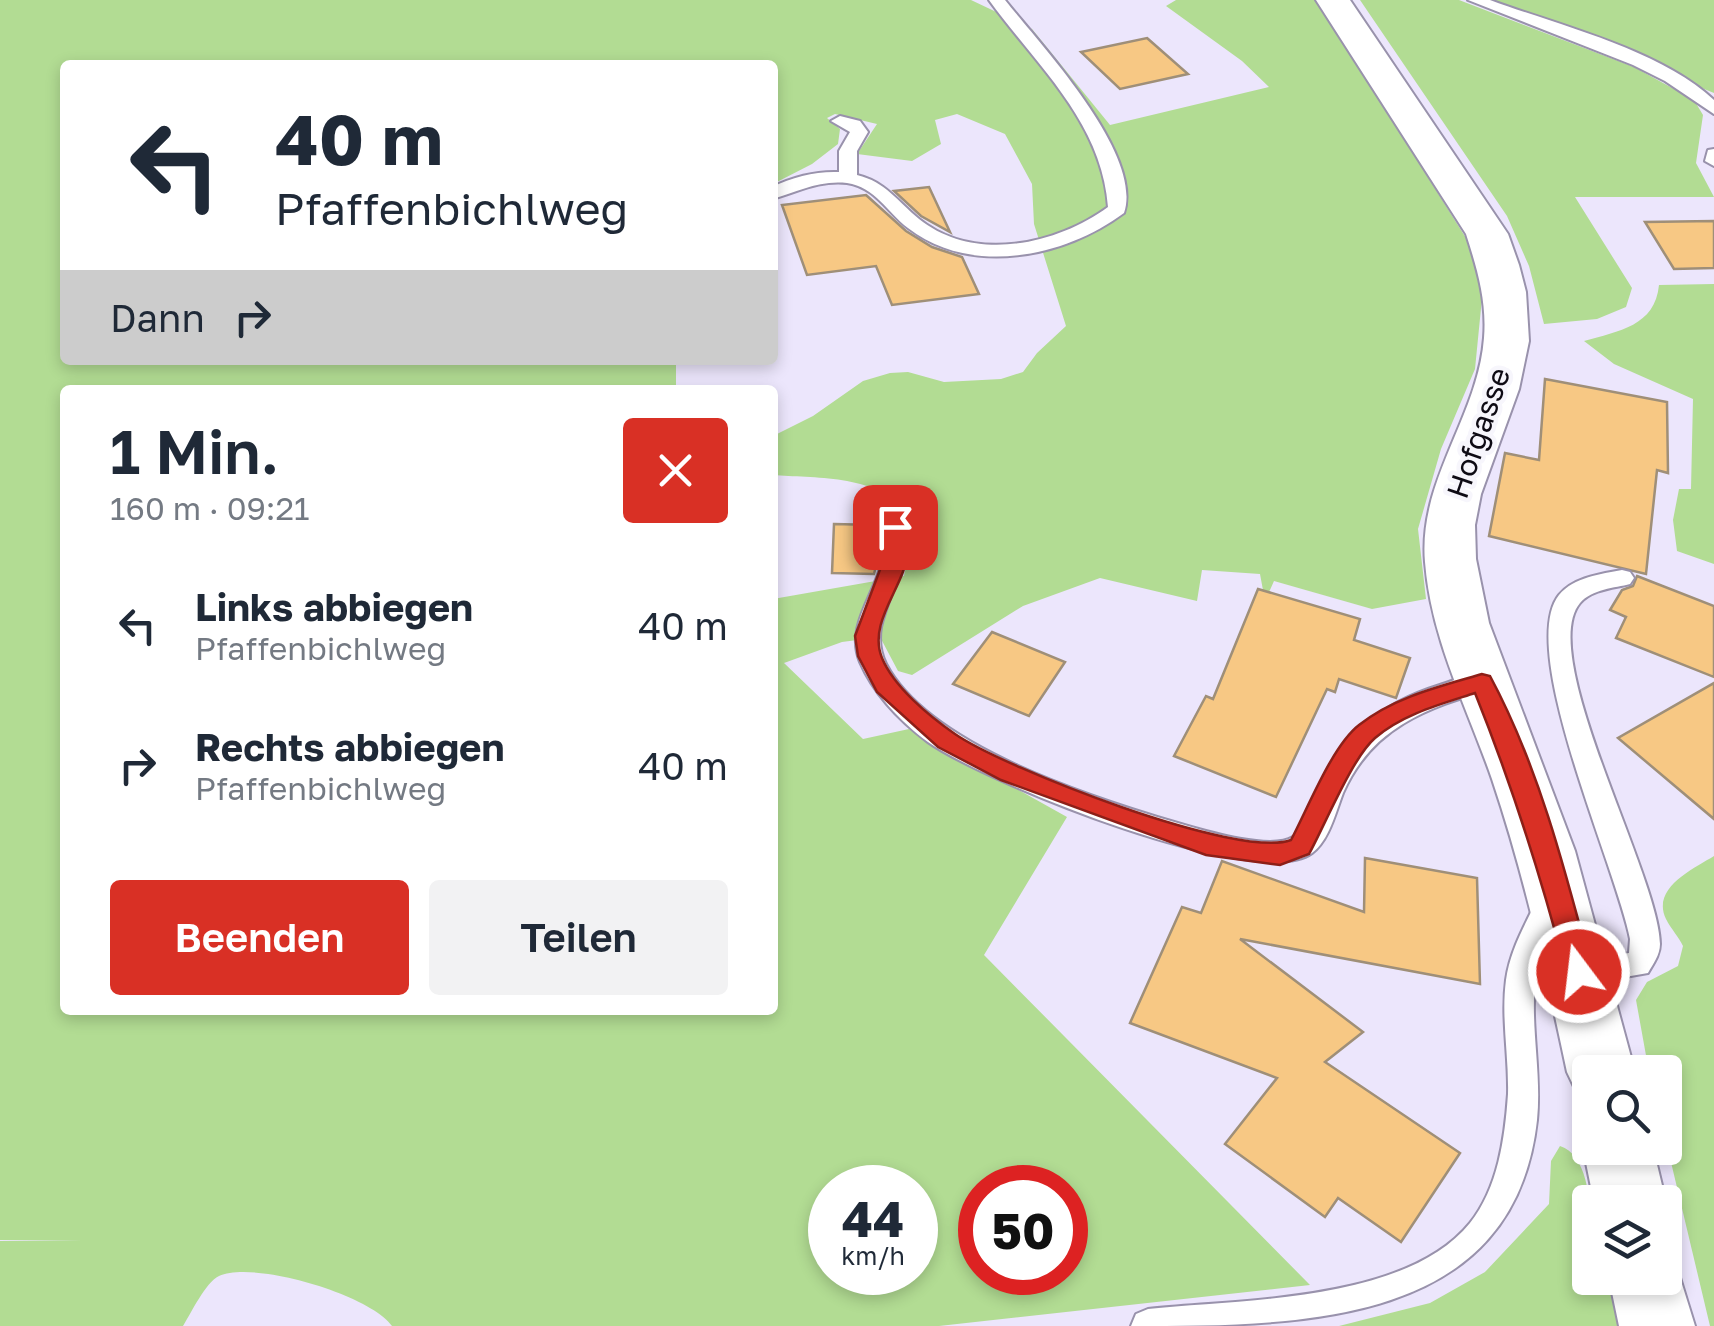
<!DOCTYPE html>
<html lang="de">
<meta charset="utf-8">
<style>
body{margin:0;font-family:"Golos Text",sans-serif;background:#f2f2f3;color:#1f2937;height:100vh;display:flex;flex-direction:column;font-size:38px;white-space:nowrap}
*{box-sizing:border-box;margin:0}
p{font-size:32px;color:#747a83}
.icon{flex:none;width:55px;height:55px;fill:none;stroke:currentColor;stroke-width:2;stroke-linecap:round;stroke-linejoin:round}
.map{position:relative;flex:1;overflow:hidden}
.side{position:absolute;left:60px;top:385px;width:718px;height:630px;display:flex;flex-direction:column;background:#fff;border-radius:10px;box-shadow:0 5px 15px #0003}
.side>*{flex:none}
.guide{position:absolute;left:60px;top:60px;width:718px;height:305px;border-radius:10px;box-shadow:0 5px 15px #0003;background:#fff;color:#1f2937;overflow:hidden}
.fabs{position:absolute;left:1572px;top:1055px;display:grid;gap:20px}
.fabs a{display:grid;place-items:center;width:110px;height:110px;border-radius:10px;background:#fff;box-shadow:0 5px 15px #0003;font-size:50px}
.speed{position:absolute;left:808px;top:1165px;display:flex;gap:20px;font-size:50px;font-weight:700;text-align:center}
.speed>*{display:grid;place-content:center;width:130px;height:130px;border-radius:50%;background:#fff;box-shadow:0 5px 15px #0003;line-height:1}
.speed small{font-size:25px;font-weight:400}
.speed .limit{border:15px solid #d22;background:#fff;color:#111}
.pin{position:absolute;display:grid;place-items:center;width:85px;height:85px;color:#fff;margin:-42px;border-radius:20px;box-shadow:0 5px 15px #0006}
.me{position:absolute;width:110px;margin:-55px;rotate:345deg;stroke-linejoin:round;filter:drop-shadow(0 0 8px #0008)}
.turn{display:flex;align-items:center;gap:35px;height:210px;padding:0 50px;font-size:45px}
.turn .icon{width:130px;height:130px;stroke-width:2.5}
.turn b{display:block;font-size:70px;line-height:85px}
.then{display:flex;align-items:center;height:95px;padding:0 50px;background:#0003;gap:20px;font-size:38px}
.round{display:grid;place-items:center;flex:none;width:105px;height:105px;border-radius:10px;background:#f2f2f3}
.head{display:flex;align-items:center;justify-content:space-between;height:170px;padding:0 50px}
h1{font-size:60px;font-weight:600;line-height:75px}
.primary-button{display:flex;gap:20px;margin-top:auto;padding:20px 50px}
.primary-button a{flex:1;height:115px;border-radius:10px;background:#d93025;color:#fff;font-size:40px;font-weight:600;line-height:115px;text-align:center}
.primary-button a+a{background:#f2f2f3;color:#1f2937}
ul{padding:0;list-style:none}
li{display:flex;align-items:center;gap:30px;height:140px;padding:0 50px}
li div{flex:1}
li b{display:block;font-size:38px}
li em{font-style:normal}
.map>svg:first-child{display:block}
.green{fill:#b2dc93;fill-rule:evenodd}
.building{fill:#f7c884;stroke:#9f8f78;stroke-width:2.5}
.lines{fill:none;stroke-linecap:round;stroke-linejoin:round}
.service-casing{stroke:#9992ac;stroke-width:4}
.secondary-casing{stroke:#9992ac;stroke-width:4}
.service{fill:#fff;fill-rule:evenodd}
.secondary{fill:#fff;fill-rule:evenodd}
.route{fill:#d93025;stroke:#8d1f18;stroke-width:2.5}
.labels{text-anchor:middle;stroke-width:9;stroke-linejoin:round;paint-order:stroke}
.street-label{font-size:30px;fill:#0e0b14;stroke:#f7f6fc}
</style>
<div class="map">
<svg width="1714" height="1326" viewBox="0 0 1714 1326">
<rect width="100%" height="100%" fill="#ece6fc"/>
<!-- green -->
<g class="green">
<path d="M0 0H971L1032 29 1110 125 1269 87 1242 61 1166 6 1176 0H1317L1476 254 1483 288 1475 369 1441 449 1418 529 1426 599 1372 609 1274 581 1265 601 1260 574 1202 570 1197 601 1100 578 1023 606 912 675 898 671 880 637 842 642 784 663 863 739 909 729 1067 817 984 955 1310 1285 939 1326H392C371 1295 254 1260 219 1276 205 1283 192 1312 183 1326H0V1241H83L0 1240ZM65 65H772L773 184 812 164 838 144 840 129 827 118 835 114 877 124 857 154 912 161 941 144 935 120 957 114 1005 134 1032 184 1034 224 1066 326 1037 353 1023 372 1001 379 944 382 908 372 890 373 863 381 813 416 773 436V475C819 479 905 472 911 537 913 549 906 565 904 576L773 599 772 1010H65V390H676V360H65ZM830 1188H915V1272H830ZM980 1188H1065V1272H980Z"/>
<polygon points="1360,0 1459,0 1634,67 1694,100 1703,115 1696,163 1714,197 1575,197 1632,288 1626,307 1597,319 1544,324 1529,266 1507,216"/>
<polygon points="1484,0 1714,0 1714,93"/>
<path d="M1714 284V564L1677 551 1673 520 1679 489H1691L1693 399 1614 364 1584 341C1619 331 1655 326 1659 285Z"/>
<path d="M1714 856V1326H1710L1665 1137V1072H1649L1636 1000 1647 982 1678 966 1683 946C1679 937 1671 929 1666 919 1651 888 1693 869 1714 856Z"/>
<path d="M1560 1146C1599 1159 1590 1244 1590 1278H1608L1618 1326H1339L1430 1303 1485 1272 1549 1204 1551 1161Z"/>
</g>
<!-- building -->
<g class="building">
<polygon points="1147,38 1188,74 1120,89 1081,52"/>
<polygon points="929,187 950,232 921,216 894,191"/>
<polygon points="866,195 906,231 932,247 962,257 979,294 892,305 876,266 807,275 782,205"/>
<polygon points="1714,221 1714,268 1674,269 1645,222"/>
<polygon points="1545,379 1667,402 1668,473 1657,470 1646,574 1489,536 1505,453 1539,460"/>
<polygon points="834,524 875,525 879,554 874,574 832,573"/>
<polygon points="1637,576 1714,606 1714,677 1616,638 1626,617 1610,610 1622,590 1633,586"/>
<polygon points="1258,589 1360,619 1354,640 1410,658 1396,698 1339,679 1335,692 1327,689 1276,797 1174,756 1206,696 1213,699"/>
<polygon points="992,632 1065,662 1029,716 953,684"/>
<polygon points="1714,683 1714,819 1618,738"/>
<polygon points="1365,858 1477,878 1480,984 1240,939 1363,1032 1325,1062 1460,1153 1401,1242 1338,1198 1325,1217 1225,1144 1277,1078 1130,1023 1182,907 1201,913 1222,861 1364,912"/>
</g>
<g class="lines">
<!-- service casing -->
<g class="service-casing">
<g id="service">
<path d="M989 0H1005C1040 44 1144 154 1124 213 1065 257 971 277 908 228 887 212 875 187 847 183 818 180 798 192 772 199V187C793 177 816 171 839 172V151L850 132 831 121 840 116 860 121 868 132 857 151V175C886 182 897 201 919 219 974 263 1056 245 1108 207 1102 122 1036 65 989 0Z"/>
<path d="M1468 0H1490C1560 26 1659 49 1714 100V114L1665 81 1633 65Z"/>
<polygon points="1714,149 1714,166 1705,161 1708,150"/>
<path d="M886 502C896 505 897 508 900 518 915 560 890 587 881 627 879 639 880 652 886 664 929 747 1096 799 1181 824 1205 831 1271 851 1293 837 1307 828 1311 804 1318 790 1343 734 1382 703 1440 685 1456 680 1475 670 1491 675L1495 682 1491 689C1427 708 1372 727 1343 793 1336 811 1329 841 1312 853 1256 893 983 781 928 742 901 722 874 694 860 662 844 624 879 591 883 554 884 538 879 525 875 510Z"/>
<path d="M1622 570 1630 572 1634 578 1630 584C1615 588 1592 589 1580 603 1536 655 1659 875 1660 944 1660 955 1653 964 1648 973L1579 985 1569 981 1564 972 1569 963 1629 953 1630 939C1617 869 1516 649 1559 595 1574 577 1601 574 1622 570Z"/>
<path d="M1549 892 1559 896 1563 904C1553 927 1541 949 1536 975 1529 1023 1542 1071 1537 1120 1514 1326 1304 1326 1131 1326L1136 1314 1148 1309C1242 1299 1406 1302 1470 1223 1498 1188 1505 1138 1508 1094 1509 1056 1501 1018 1506 980 1510 950 1526 923 1539 896Z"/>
</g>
</g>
<!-- secondary casing -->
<g class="secondary-casing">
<g id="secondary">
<path d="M1316 0H1350L1508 234 1519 265 1526 292 1529 341 1519 389 1481 494 1475 525 1476 559 1489 623 1575 851 1635 1072H1590V1098L1577 1093 1567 1072C1546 973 1524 874 1492 779 1467 707 1431 639 1425 562 1418 480 1478 417 1484 338 1487 301 1477 268 1466 234Z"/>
<polygon points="1590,1132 1590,1148 1653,1148 1666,1202 1665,1204 1594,1202 1583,1148"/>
<polygon points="1665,1249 1672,1252 1695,1326 1619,1326 1609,1278 1665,1278"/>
</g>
</g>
<!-- service -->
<use href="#service" class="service"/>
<!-- secondary -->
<use href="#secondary" class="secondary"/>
</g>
<!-- route -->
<path class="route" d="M895 520 905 527C906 534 909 543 908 550 906 586 867 621 882 658 894 687 929 716 955 734 1004 768 1239 860 1291 840 1308 808 1332 746 1359 725 1394 697 1441 686 1482 674L1490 676C1539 767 1566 873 1592 972L1588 980 1579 983 1570 980 1566 972C1541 876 1512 785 1475 693 1441 704 1403 714 1375 738 1352 758 1325 825 1309 854L1280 865 1206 855 1001 780 938 747 877 692 858 656 855 636 887 551 884 527Z"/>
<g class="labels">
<!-- street labels -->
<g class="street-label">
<text transform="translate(1479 433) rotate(-71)" y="10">Hofgasse</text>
</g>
</g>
</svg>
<div class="fabs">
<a><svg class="icon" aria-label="search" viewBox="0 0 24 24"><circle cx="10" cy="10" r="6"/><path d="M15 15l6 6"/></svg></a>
<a><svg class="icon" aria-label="layers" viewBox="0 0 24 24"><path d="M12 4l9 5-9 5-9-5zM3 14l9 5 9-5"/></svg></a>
</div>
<div class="speed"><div>44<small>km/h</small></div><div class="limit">50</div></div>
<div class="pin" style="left:895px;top:527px;background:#d93025"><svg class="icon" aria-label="arrive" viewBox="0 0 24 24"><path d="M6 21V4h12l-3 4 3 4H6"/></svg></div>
<svg class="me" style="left:1579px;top:972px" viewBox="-20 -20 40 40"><circle r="17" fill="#d93025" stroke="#fff" stroke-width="3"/><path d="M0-11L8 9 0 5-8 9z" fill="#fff"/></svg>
<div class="guide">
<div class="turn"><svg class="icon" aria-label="left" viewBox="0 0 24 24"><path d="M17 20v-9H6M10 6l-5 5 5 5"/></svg><div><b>40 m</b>Pfaffenbichlweg</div></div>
<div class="then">Dann<svg class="icon" aria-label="right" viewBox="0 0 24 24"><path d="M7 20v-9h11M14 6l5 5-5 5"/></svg></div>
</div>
<section class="side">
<div class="head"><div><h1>1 Min.</h1><p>160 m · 09:21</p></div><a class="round" style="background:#d93025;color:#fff"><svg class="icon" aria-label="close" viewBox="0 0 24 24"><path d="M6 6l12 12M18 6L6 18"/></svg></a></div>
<ul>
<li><svg class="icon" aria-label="left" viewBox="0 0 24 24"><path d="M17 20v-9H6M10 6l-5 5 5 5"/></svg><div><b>Links abbiegen</b><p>Pfaffenbichlweg</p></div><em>40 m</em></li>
<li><svg class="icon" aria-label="right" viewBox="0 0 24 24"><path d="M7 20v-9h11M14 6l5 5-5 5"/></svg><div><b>Rechts abbiegen</b><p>Pfaffenbichlweg</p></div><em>40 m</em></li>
</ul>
<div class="primary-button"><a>Beenden</a><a>Teilen</a></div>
</section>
</div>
